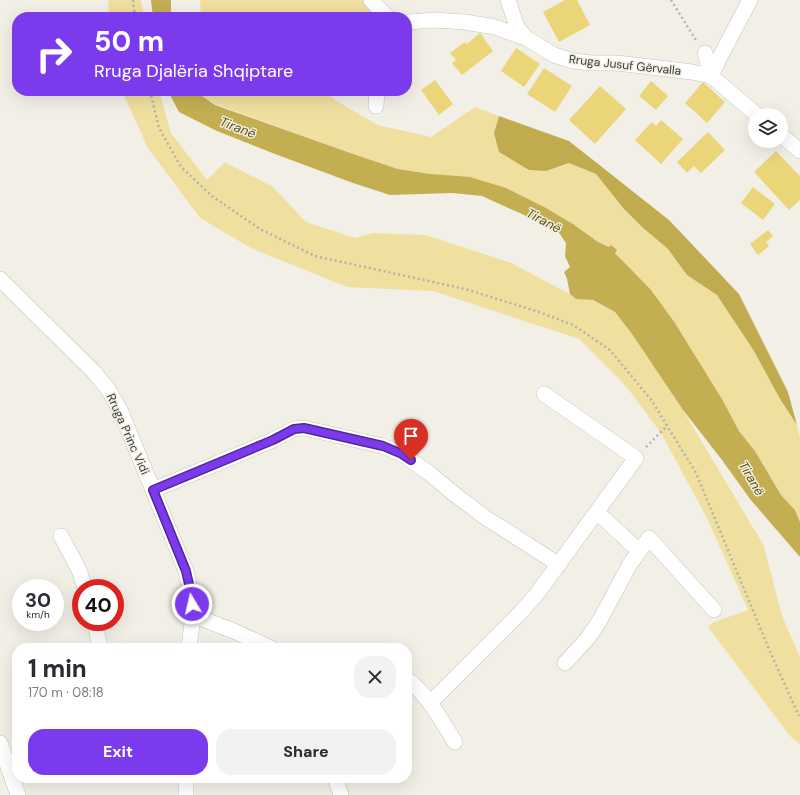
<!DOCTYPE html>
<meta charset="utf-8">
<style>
body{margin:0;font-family:"DM Sans",sans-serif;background:#f2f2f3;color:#2b2b33;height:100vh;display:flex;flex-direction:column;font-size:15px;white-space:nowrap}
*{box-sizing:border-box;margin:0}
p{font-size:13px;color:#7c7c81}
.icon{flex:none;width:22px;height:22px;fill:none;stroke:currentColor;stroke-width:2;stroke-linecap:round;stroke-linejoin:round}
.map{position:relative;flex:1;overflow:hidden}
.details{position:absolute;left:12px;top:643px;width:400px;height:140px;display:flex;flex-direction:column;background:#fff;border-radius:16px;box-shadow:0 4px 16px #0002}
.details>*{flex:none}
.guide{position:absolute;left:12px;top:12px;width:400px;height:84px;border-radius:16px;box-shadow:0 4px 16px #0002;background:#7c3aed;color:#fff;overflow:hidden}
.buttons{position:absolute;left:748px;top:108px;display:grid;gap:8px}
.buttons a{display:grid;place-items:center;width:40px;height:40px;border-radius:50%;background:#fff;box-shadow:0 4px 16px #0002;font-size:20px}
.speed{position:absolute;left:12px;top:579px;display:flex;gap:8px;font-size:20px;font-weight:700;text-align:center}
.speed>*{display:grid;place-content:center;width:52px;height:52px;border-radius:50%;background:#fff;box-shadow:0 4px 16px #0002;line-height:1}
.speed small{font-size:10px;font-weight:400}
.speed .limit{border:6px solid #d22;background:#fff;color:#111}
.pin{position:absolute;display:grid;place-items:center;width:34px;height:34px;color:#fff;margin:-41px -17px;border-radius:50% 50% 50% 0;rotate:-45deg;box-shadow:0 0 4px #0007}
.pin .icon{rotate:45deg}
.me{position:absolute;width:44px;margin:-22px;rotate:351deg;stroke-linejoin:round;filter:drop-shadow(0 0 3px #0008)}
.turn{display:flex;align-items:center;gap:14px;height:84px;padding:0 16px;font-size:18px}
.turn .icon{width:52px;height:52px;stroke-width:2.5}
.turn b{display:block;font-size:28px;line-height:34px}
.round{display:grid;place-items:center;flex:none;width:42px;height:42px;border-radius:16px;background:#f2f2f3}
.overview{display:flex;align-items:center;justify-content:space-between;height:68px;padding:0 16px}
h1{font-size:24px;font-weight:800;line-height:30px}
.action{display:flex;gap:8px;margin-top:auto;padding:8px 16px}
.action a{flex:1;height:46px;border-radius:16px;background:#7c3aed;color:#fff;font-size:16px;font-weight:800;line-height:46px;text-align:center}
.action a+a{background:#f2f2f3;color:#2b2b33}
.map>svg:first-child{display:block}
.green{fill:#efe09f}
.forest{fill:#c0ac4f}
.water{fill:#c3af52}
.building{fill:#ead579}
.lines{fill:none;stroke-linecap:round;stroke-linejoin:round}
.minor-casing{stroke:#c5c3b9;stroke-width:16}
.path{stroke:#b4b2aa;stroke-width:2.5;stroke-dasharray:2 3;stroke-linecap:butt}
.minor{stroke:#fff;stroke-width:15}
.route-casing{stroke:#51269a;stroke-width:10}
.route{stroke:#7c3aed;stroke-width:7}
.labels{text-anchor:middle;stroke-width:3;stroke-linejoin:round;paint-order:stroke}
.street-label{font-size:12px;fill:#3c3b37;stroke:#f2f0e6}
.water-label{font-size:13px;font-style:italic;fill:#5f5106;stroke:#f2f0e6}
</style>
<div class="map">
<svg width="800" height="795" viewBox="0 0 800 795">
<rect width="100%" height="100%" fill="#f2f0e6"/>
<!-- green -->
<g class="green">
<polygon points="108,0 141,0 144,17 109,17"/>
<polygon points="200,0 364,0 380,17 201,17"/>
<polygon points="122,91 159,91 171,133 207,180 225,162 273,187 306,222 355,238 373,233 426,235 511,263 570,294 576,299 592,300 615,312 632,334 683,410 764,546 782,616 800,657 800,744 790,736 708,627 714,622 748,610 707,518 661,433 626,386 579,339 433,291 347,287 251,248 200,218 148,148"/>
<polygon points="195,91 325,91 335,100 378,125 431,137 475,107 499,116 494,133 546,171 569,163 596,174 624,209 642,227 668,249 687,275 717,295 755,351 780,399 797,425 800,439 800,522 795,510 781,495 755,451 739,431 722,399 675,323 615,252 611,245 609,247 598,242 573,224 546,208 430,174 398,169 356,155 215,104"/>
</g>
<!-- forest -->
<polygon class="forest" points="499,116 569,141 669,220 739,294 788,392 797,425 780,399 754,351 717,295 687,275 668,249 642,227 624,209 596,174 569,163 546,171 529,170 499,152 494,133"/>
<!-- water -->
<g class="water">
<polygon points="151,0 171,0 171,17 153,17"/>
<polygon points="168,91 195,91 215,105 356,155 398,169 430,174 470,177 506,188 546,208 573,224 598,242 609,247 611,245 617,250 615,253 651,290 675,323 722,399 739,431 755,451 781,495 795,510 800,522 800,557 750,499 722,460 683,410 632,334 615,312 593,300 576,299 570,294 567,279 564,272 570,267 565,256 566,243 557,230 482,196 452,193 390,195 353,183 275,154 217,131 179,112"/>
</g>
<!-- building -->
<g class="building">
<polygon points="565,0 577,0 590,25 559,42 543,12"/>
<polygon points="480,33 493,51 462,75 452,63 456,60 450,53 465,42 467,44"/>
<polygon points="516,48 540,64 524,87 501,71"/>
<polygon points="544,68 572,86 555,112 527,94"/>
<polygon points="435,80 453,104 439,115 421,90"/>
<polygon points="651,81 668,96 656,110 639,96"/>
<polygon points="703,82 725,102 707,123 685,103"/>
<polygon points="600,86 626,109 595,144 569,120"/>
<polygon points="661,120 683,139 661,164 635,140 652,122 656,126"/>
<polygon points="708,132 725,150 701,173 694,166 687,173 677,162"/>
<polygon points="776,151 800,176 800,200 789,210 754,172"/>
<polygon points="753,187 775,204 763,220 741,203"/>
<polygon points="768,230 773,236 766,242 769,246 758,255 750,244"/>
</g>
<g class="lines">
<!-- minor casing -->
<g class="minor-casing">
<g id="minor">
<polyline points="371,0 387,17"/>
<polyline points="508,0 517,27 526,38 554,55 573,61 592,63 617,63 692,72 711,76 757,115"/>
<polyline points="407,23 409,22 434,20 465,22 495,27 525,38"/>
<polyline points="705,53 711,76"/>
<polyline points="711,76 721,55 750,0"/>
<polyline points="376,106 377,91"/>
<polyline points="781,135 800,151"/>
<polyline points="0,279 94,372 108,389 121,412 186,571 191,593 193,615 189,648"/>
<polyline points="153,490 273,440 294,429 304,428 383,446 402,454 429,473 453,493 486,518 527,544 559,565"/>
<polyline points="597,512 639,551"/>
<polyline points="61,536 79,570 85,588"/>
<polyline points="193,615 236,632 271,648"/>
<polyline points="95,622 100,648"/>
<polyline points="565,663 588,638 600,620 630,564 649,538 714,610"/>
<path d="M407 679C428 695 441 720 455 742"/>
<polyline points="430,703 520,613 536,595 636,458 544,394"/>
<polyline points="0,743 18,795"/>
<polyline points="335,778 341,795"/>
<polyline points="186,795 186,778"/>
</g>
</g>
<!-- path -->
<g class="path">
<polyline points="133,0 135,17"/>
<polyline points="671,0 697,42"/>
<polyline points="150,91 159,128 181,167 212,196 260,229 315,256 465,289 539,312 573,325 610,350 652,401 696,473 771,654 799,716"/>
<polyline points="646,447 667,426"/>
</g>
<!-- minor -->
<use href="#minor" class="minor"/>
</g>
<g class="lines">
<!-- route casing -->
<g class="route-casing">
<polyline id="route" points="192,604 191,593 186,571 153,490 273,440 294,429 304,428 383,446 402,454 411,460"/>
</g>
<!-- route -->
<use href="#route" class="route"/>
</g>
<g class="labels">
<!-- street labels -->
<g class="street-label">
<text transform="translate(625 65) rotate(6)" y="4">Rruga Jusuf Gërvalla</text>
<text transform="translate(128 434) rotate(66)" y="4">Rruga Princ Vidi</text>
</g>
<!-- water labels -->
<g class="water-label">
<text transform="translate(238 127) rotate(21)" y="5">Tiranë</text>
<text transform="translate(544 220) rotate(28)" y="5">Tiranë</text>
<text transform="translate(752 478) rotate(60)" y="5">Tiranë</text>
</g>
</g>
</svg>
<div class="buttons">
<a><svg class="icon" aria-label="layers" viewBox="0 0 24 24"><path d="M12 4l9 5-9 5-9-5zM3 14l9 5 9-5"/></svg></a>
</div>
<div class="speed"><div>30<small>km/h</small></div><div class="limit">40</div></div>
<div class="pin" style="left:411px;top:460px;background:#d93025"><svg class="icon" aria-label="arrive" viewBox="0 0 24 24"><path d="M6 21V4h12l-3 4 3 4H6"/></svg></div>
<svg class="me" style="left:192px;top:604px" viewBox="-20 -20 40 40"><circle r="17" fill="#7c3aed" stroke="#fff" stroke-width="3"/><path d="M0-11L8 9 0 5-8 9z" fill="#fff"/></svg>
<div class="guide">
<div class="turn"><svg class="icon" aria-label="right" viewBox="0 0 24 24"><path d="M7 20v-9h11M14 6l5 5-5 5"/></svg><div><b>50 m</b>Rruga Djalëria Shqiptare</div></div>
</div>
<section class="details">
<div class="overview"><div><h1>1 min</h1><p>170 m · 08:18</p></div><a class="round"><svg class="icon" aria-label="close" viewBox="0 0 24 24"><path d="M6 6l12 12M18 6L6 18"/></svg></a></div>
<div class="action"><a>Exit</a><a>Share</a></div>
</section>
</div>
